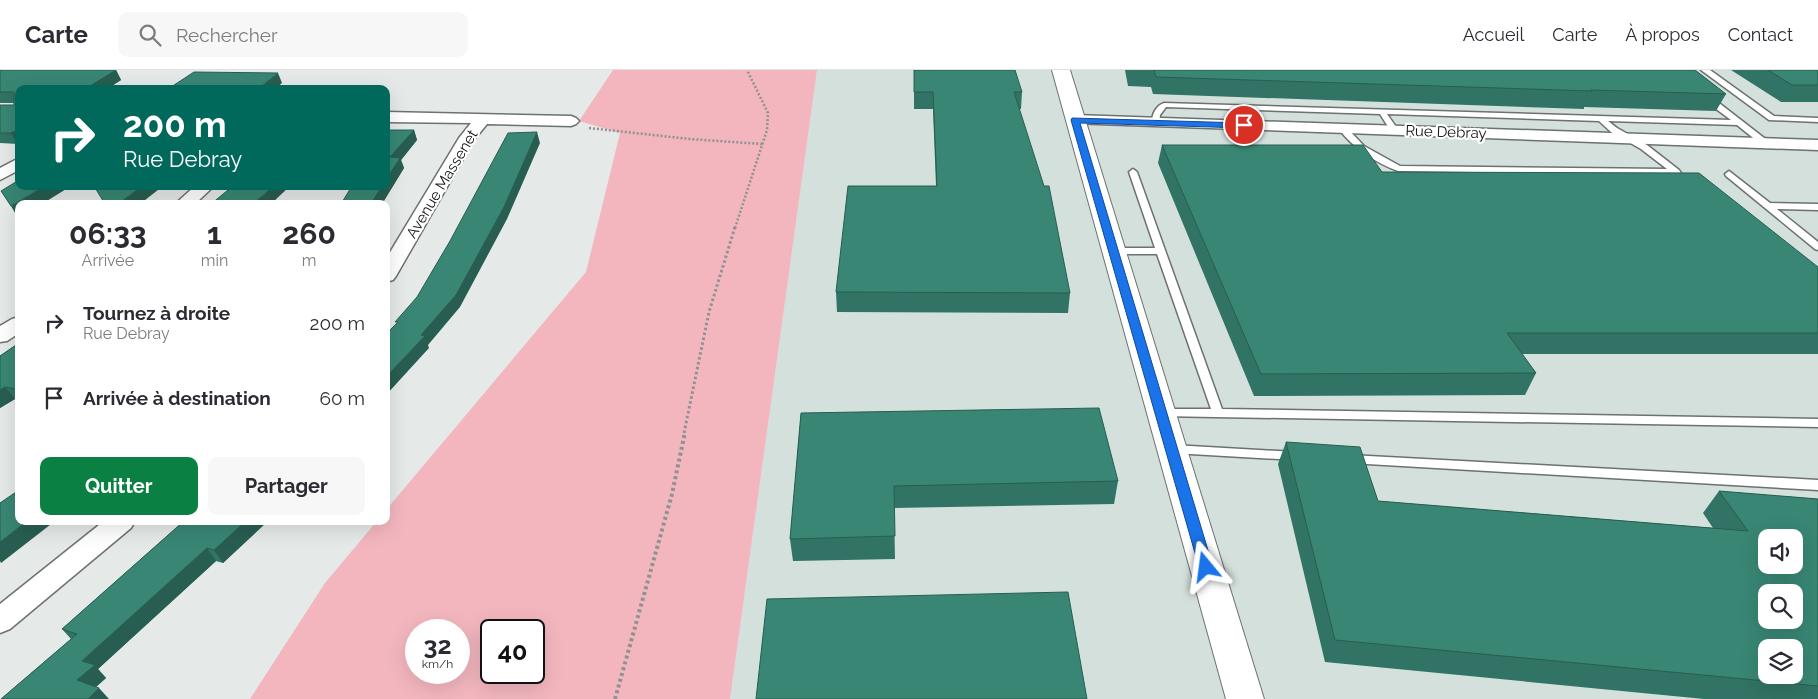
<!DOCTYPE html>
<html lang="fr">
<meta charset="utf-8">
<style>
body{margin:0;font-family:Raleway,sans-serif;background:#f7f7f7;color:#2b2b33;height:100vh;display:flex;flex-direction:column;font-size:19px;white-space:nowrap}
*{box-sizing:border-box;margin:0}
p{font-size:16px;color:#7c7c81}
.icon{flex:none;width:28px;height:28px;fill:none;stroke:currentColor;stroke-width:2;stroke-linecap:round;stroke-linejoin:round}
.map{position:relative;flex:1;overflow:hidden}
.panel{position:absolute;left:15px;top:130px;width:375px;height:325px;display:flex;flex-direction:column;background:#fff;border-radius:10px;box-shadow:0 5px 20px #0002}
.panel>*{flex:none}
.hud{position:absolute;left:15px;top:15px;width:375px;height:105px;border-radius:10px;box-shadow:0 5px 20px #0002;background:#00695c;color:#fff;overflow:hidden}
.buttons{position:absolute;left:1758px;top:459px;display:grid;gap:10px}
.buttons a{display:grid;place-items:center;width:45px;height:45px;border-radius:10px;background:#fff;box-shadow:0 5px 20px #0002;font-size:25px}
.speed{position:absolute;left:405px;top:549px;display:flex;gap:10px;font-size:25px;font-weight:700;text-align:center}
.speed>*{display:grid;place-content:center;width:65px;height:65px;border-radius:50%;background:#fff;box-shadow:0 5px 20px #0002;line-height:1}
.speed small{font-size:12px;font-weight:400}
.speed .limit{border:2px solid #111;border-radius:8px;background:#fff;color:#111}
.pin{position:absolute;display:grid;place-items:center;width:42px;height:42px;color:#fff;margin:-21px;border:2px solid #fff;border-radius:50%;box-shadow:0 1px 5px #0007}
.me{position:absolute;width:55px;margin:-28px;rotate:344deg;stroke-linejoin:round;filter:drop-shadow(0 0 4px #0008)}
.turn{display:flex;align-items:center;gap:18px;height:105px;padding:0 25px;font-size:22px}
.turn .icon{width:65px;height:65px;stroke-width:2.5}
.turn b{display:block;font-size:35px;line-height:42px}
.eta{display:flex;justify-content:space-evenly;align-items:center;height:85px;text-align:center}
.eta b{font-size:30px;font-weight:700;line-height:35px}
.button{display:flex;gap:10px;margin-top:auto;padding:10px 25px}
.button a{flex:1;height:58px;border-radius:10px;background:#0b8043;color:#fff;font-size:20px;font-weight:700;line-height:58px;text-align:center}
.button a+a{background:#f7f7f7;color:#2b2b33}
ul{padding:0;list-style:none}
li{display:flex;align-items:center;gap:15px;height:75px;padding:0 25px}
li div{flex:1}
li b{display:block;font-size:19px}
li em{font-style:normal}
header{display:flex;align-items:center;gap:30px;box-sizing:border-box;height:70px;padding:0 25px;background:#fff;border-bottom:1px solid #e1e1e2}
header strong{font-size:24px}
nav{display:flex;gap:28px;margin-inline-start:auto;font-size:18px}
.search{width:350px;height:45px;background:#f7f7f7;display:flex;align-items:center;gap:12px;box-sizing:border-box;padding:0 18px;border-radius:10px;color:#7c7c81;font-size:19px}
.map>svg:first-child{display:block}
.built{fill:#d3e0dc;fill-rule:evenodd}
.green{fill:#f3b6bf;fill-rule:evenodd}
.lines{fill:none;stroke-linecap:round;stroke-linejoin:round}
.service-casing{stroke:#6d7170;stroke-width:3}
.minor-casing{stroke:#6d7170;stroke-width:3}
.tertiary-casing{stroke:#6d7170;stroke-width:2}
.path-far2{stroke:#8f9291;stroke-width:2.5;stroke-dasharray:2 2;stroke-linecap:butt}
.path-far1{stroke:#8f9291;stroke-width:3;stroke-dasharray:2.5 2.5;stroke-linecap:butt}
.path{stroke:#8f9291;stroke-width:4;stroke-dasharray:3 3;stroke-linecap:butt}
.service{fill:#fff;fill-rule:evenodd}
.minor{fill:#fff;fill-rule:evenodd}
.tertiary{fill:#fff;fill-rule:evenodd}
.wall{fill:#317364}
.shaded-wall{fill:#285e51}
.building{fill:#398674;stroke:#285e51;fill-rule:evenodd}
.route{fill:#1a73e8;stroke:#114b97}
.labels{text-anchor:middle;stroke-width:4.5;stroke-linejoin:round;paint-order:stroke}
.far-street-label{font-size:15px;fill:#111312;stroke:#fff}
</style>
<header>
<strong>Carte</strong>
<div class="search"><svg class="icon" aria-label="search" viewBox="0 0 24 24"><circle cx="10" cy="10" r="6"/><path d="M15 15l6 6"/></svg>Rechercher</div>
<nav><a>Accueil</a><a>Carte</a><a>À propos</a><a>Contact</a></nav>
</header>
<div class="map">
<svg width="1818" height="629" viewBox="0 0 1818 629">
<rect width="100%" height="100%" fill="#e5e9e8"/>
<!-- built -->
<path class="built" d="M817 0H1818V629H730ZM1766 468H1794V495H1766ZM1766 522H1794V550H1766ZM1766 578H1794V605H1766Z"/>
<!-- green -->
<path class="green" d="M613 0H817L730 629H250L325 513 377 451H386V440L586 202 620 63 579 51ZM416 560H459V602H416ZM491 560H534V602H491Z"/>
<g class="lines">
<!-- service casing -->
<g class="service-casing">
<g id="service">
<polygon points="1701,0 1710,0 1774,46 1818,48 1818,52 1769,50"/>
<path d="M1704 26H1710L1768 71V75H1762L1737 55 1608 51 1617 58 1647 75 1679 100 1681 103 1680 105 1398 101C1376 93 1353 78 1339 59L1340 57H1346L1364 76 1400 96 1667 99 1641 79 1611 62 1599 51 1387 44 1399 61 1395 63H1392L1380 44 1166 37 1160 45 1159 54 1152 52C1152 44 1156 36 1164 33L1731 50 1704 30Z"/>
<polygon points="1133,99 1137,102 1222,339 1818,349 1818,357 1158,346 1156,343 1162,339 1211,339 1157,184 1113,184 1108,181 1113,178 1155,178 1129,102"/>
<polygon points="1729,101 1770,133 1818,134 1818,140 1777,139 1818,172 1818,180 1815,179 1726,106 1725,104"/>
<polygon points="1173,375 1295,382 1299,383 1301,386 1299,389 1295,390 1173,383 1169,382 1167,379 1169,376"/>
<polygon points="1350,385 1818,410 1818,420 1350,393 1346,392 1344,389 1346,386"/>
</g>
</g>
<!-- minor casing -->
<g class="minor-casing">
<g id="minor">
<polygon points="386,42 571,46 576,48 579,51 576,54 571,56 487,54 474,70 396,206 393,210 386,212 386,189 459,68 471,53 386,52"/>
<polygon points="1075,45 1818,70 1818,80 1070,53 1067,50 1070,47"/>
<polygon points="19,88 19,100 0,110 0,98"/>
<polygon points="195,116 214,116 195,134 175,134"/>
<polygon points="19,247 19,263 7,271 0,272 0,256 12,249"/>
<polygon points="104,451 135,451 131,458 10,559 0,563 0,534"/>
</g>
</g>
<!-- tertiary casing -->
<g class="tertiary-casing">
<polygon id="tertiary" points="1052,0 1070,0 1264,629 1226,629"/>
</g>
<!-- path-far2 -->
<g class="path-far2">
<polyline points="589,58 690,69 762,74"/>
<polyline points="735,158 767,60 768,43 747,0"/>
</g>
<!-- path-far1 -->
<polyline class="path-far1" points="684,363 709,242 735,157"/>
<!-- path -->
<polyline class="path" points="615,629 672,424 685,362"/>
<!-- service -->
<use href="#service" class="service"/>
<!-- minor -->
<use href="#minor" class="minor"/>
<!-- tertiary -->
<use href="#tertiary" class="tertiary"/>
</g>
<!-- wall -->
<g class="wall">
<polygon points="0,0 116,0 121,10 107,19 19,19 19,73 18,74 0,73 0,35 14,35 14,33 0,33"/>
<polygon points="914,0 1022,22 1021,39 1019,39 1070,223 1068,243 837,242 836,222 936,116 933,39 914,39"/>
<polygon points="1125,0 1695,0 1726,24 1716,41 1584,37 1584,39 1153,24 1151,17 1128,16"/>
<polygon points="1731,0 1818,0 1818,32 1781,32"/>
<polygon points="386,60 414,60 417,70 401,90 404,98 382,134 341,134 352,117 316,116 386,116"/>
<polygon points="1162,75 1382,102 1818,197 1818,284 1522,284 1536,303 1525,325 1254,326 1158,93"/>
<polygon points="19,273 19,330 15,329 0,338 0,286"/>
<polygon points="801,343 1118,411 1114,434 894,438 895,489 793,491 790,469"/>
<polygon points="1286,372 1378,431 1713,458 1703,443 1719,421 1818,429 1818,629 1704,629 1325,592 1278,394"/>
<polygon points="184,451 268,451 223,493 216,491 98,599 106,608 96,617 1,629 71,569 62,559"/>
</g>
<!-- shaded-wall -->
<g class="shaded-wall">
<polygon points="116,0 121,10 107,19 85,19"/>
<polygon points="278,3 282,13 275,19 258,19"/>
<polygon points="19,59 19,73 18,74 11,63"/>
<polygon points="414,60 417,70 401,90 404,98 382,134 371,134 382,116 386,116 386,110 390,87"/>
<polygon points="537,62 540,73 507,149 460,237 428,275 429,278 386,325 386,307 421,265"/>
<polygon points="45,116 71,116 42,134 19,134 18,148 11,136"/>
<polygon points="142,116 163,116 140,134 118,134"/>
<polygon points="274,116 290,116 271,134 253,134"/>
<polygon points="5,317 15,329 0,338 0,320"/>
<polygon points="27,451 55,451 1,493 0,491 0,472"/>
<polygon points="246,451 268,451 223,493 214,480"/>
<polygon points="207,478 216,491 98,599 106,608 89,623 77,610 82,591"/>
<polygon points="99,618 109,629 88,629"/>
</g>
<!-- building -->
<g class="building">
<polygon points="0,0 116,0 85,19 19,19 19,59 11,63 0,63 0,35 14,35 14,22 0,22"/>
<polygon points="914,0 1015,0 1022,22 1014,22 1044,116 1049,116 1070,223 836,222 848,116 937,116 933,22 914,22"/>
<polygon points="1154,0 1695,0 1726,24 1591,20 1592,21 1156,7"/>
<polygon points="1768,0 1818,0 1818,15 1792,15"/>
<polygon points="194,2 278,3 258,19 168,19"/>
<polygon points="386,60 414,60 390,87 400,88 386,110"/>
<polygon points="537,62 504,137 456,225 421,265 425,266 386,307 386,264 398,252 395,252 417,227 450,171 508,63"/>
<polygon points="1162,75 1363,75 1382,102 1699,103 1818,197 1818,263 1507,263 1536,303 1261,304"/>
<polygon points="19,110 19,116 45,116 11,136 1,121"/>
<polygon points="94,116 142,116 118,134 105,134"/>
<polygon points="233,116 274,116 253,134 211,134"/>
<polygon points="352,116 382,116 371,134 341,134"/>
<polygon points="19,273 19,317 16,319 5,317 0,320 0,286"/>
<polygon points="1099,338 1118,411 894,416 895,466 790,469 801,343"/>
<path d="M1286 372 1360 377 1378 431 1748 461 1719 421 1818 429V616L1335 570ZM1766 468H1794V495H1766ZM1766 522H1794V550H1766ZM1766 578H1794V605H1766Z"/>
<polygon points="19,420 19,451 27,451 0,472 0,433"/>
<polygon points="184,451 246,451 214,480 207,478 82,591 95,595 77,610 99,618 88,629 1,629 77,564 62,559"/>
<polygon points="1068,522 1087,629 756,629 767,529"/>
</g>
<!-- route -->
<polygon class="route" points="1072,48 1244,53 1248,55 1244,58 1080,53 1213,497 1211,501 1206,503 1201,501 1199,497 1071,50"/>
<g class="labels">
<!-- far-street labels -->
<g class="far-street-label">
<text transform="translate(1446 62) rotate(2)" y="5">Rue Debray</text>
<text transform="translate(442 114) rotate(-59)" y="5">Avenue Massenet</text>
</g>
</g>
</svg>
<div class="buttons">
<a><svg class="icon" aria-label="sound" viewBox="0 0 24 24"><path d="M4 9h4l5-4v14l-5-4H4zM17 9q2 3 0 6"/></svg></a>
<a><svg class="icon" aria-label="search" viewBox="0 0 24 24"><circle cx="10" cy="10" r="6"/><path d="M15 15l6 6"/></svg></a>
<a><svg class="icon" aria-label="layers" viewBox="0 0 24 24"><path d="M12 4l9 5-9 5-9-5zM3 14l9 5 9-5"/></svg></a>
</div>
<div class="speed"><div>32<small>km/h</small></div><div class="limit">40</div></div>
<div class="pin" style="left:1244px;top:55px;background:#d93025"><svg class="icon" aria-label="arrive" viewBox="0 0 24 24"><path d="M6 21V4h12l-3 4 3 4H6"/></svg></div>
<svg class="me" style="left:1206px;top:497px" viewBox="-20 -20 40 40"><path d="M0-17L14 15 0 8-14 15z" fill="#1a73e8" stroke="#fff" stroke-width="4"/></svg>
<div class="hud">
<div class="turn"><svg class="icon" aria-label="right" viewBox="0 0 24 24"><path d="M7 20v-9h11M14 6l5 5-5 5"/></svg><div><b>200 m</b>Rue Debray</div></div>
</div>
<section class="panel">
<div class="eta">
<div><b>06:33</b><p>Arrivée</p></div>
<div><b>1</b><p>min</p></div>
<div><b>260</b><p>m</p></div>
</div>
<ul>
<li><svg class="icon" aria-label="right" viewBox="0 0 24 24"><path d="M7 20v-9h11M14 6l5 5-5 5"/></svg><div><b>Tournez à droite</b><p>Rue Debray</p></div><em>200 m</em></li>
<li><svg class="icon" aria-label="arrive" viewBox="0 0 24 24"><path d="M6 21V4h12l-3 4 3 4H6"/></svg><div><b>Arrivée à destination</b></div><em>60 m</em></li>
</ul>
<div class="button"><a>Quitter</a><a>Partager</a></div>
</section>
</div>
